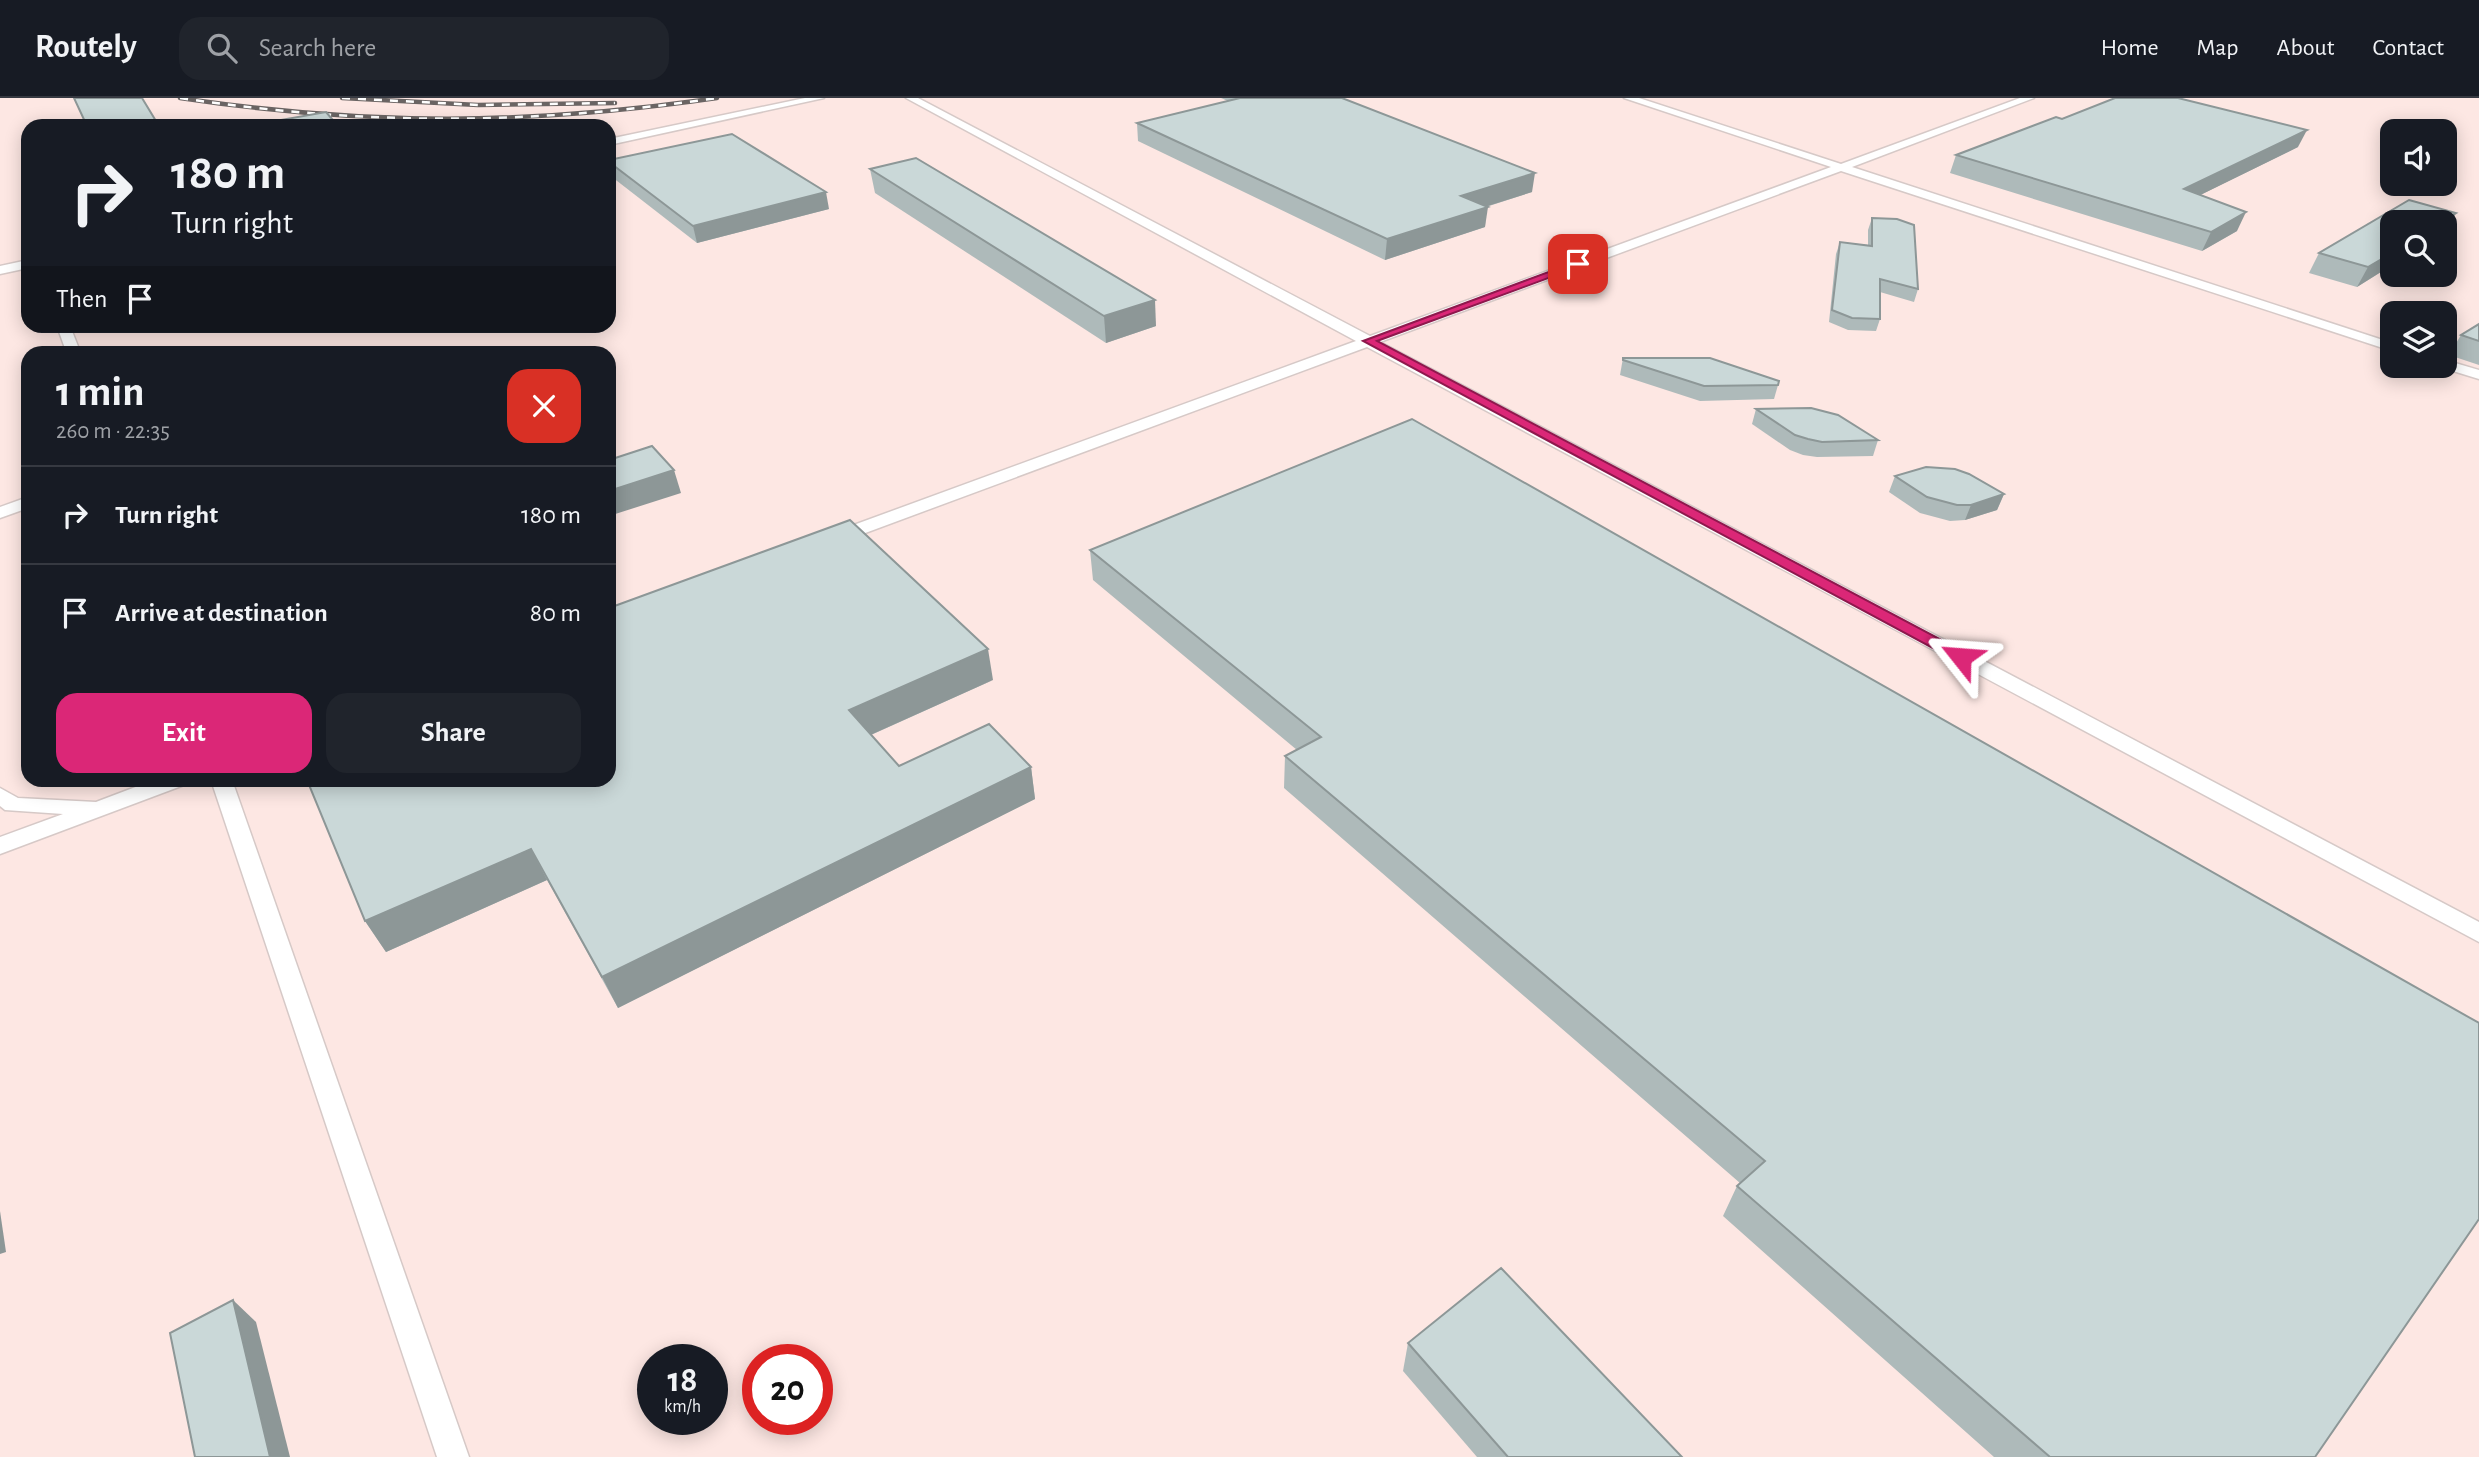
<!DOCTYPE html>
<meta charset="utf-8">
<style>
body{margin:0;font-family:"Alegreya Sans",sans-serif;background:#20242c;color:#f1f3f6;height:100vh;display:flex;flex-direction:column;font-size:26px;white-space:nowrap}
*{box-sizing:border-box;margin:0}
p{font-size:23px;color:#9ea1a6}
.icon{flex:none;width:38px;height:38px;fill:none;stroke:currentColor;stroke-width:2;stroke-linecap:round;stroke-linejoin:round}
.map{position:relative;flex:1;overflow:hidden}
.drawer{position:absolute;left:21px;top:248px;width:595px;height:441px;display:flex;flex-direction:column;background:#171b24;border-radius:21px;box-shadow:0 4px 18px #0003}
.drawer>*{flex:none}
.hud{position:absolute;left:21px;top:21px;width:595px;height:214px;border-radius:21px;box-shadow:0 4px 18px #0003;background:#171b24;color:#f1f3f6;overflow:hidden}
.buttons{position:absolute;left:2380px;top:21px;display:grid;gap:14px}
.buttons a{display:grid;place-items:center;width:77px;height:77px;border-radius:14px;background:#171b24;box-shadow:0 4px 18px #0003;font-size:35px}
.speed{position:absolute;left:637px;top:1246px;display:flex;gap:14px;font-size:35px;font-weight:700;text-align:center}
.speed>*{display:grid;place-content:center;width:91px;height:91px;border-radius:50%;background:#171b24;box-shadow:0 4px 18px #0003;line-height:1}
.speed small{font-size:18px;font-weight:400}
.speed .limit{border:10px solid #d22;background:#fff;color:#111}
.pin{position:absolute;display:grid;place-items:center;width:60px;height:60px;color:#fff;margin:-30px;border-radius:14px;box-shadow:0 4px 10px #0006}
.me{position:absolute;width:77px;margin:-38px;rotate:298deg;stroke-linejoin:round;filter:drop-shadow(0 0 5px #0008)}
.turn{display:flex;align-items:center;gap:24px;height:147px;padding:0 35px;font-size:32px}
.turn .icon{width:91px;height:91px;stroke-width:2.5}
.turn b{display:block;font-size:49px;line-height:60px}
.then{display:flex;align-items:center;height:66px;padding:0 35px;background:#0003;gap:14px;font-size:26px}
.round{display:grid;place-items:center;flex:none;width:74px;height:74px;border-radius:21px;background:#20242c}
.headline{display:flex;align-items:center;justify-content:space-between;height:119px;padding:0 35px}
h1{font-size:42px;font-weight:600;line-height:52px}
.action{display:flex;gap:14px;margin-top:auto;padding:14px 35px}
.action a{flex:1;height:80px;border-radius:21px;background:#db2777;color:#fff;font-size:28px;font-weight:600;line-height:80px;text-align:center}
.action a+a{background:#20242c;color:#f1f3f6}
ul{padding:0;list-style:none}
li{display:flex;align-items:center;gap:21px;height:98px;padding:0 35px;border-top:2px solid #363941}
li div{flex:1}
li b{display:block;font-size:26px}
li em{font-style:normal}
header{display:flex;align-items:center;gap:42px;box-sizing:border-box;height:98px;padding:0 35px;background:#171b24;border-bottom:2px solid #363941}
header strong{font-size:33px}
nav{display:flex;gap:38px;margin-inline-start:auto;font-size:24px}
.search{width:490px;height:63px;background:#20242c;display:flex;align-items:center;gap:18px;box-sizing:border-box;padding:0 24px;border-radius:21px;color:#9ea1a6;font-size:26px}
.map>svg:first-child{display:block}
.built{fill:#fde7e3;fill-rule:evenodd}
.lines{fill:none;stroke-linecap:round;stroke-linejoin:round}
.lane-casing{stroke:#d6c9c7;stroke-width:3}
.lane{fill:#fff;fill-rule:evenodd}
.rail-casing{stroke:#6a6463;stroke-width:4.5}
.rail{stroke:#fff;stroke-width:2.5;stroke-dasharray:8;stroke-linecap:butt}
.wall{fill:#aebaba}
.shaded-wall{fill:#8d9797}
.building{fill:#cad8d8;stroke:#8d9797;stroke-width:2}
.route{fill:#db2777;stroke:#8e194d;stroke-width:2}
</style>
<header>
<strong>Routely</strong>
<div class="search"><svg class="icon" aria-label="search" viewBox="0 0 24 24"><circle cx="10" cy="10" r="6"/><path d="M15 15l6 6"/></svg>Search here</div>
<nav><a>Home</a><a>Map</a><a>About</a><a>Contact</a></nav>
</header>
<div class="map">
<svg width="2479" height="1359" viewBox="0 0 2479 1359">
<rect width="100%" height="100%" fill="#fdf5f4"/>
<!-- built -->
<path class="built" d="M0 0H2479V1359H0ZM28 28H609V228H28ZM2392 33H2445V86H2392ZM2392 124H2445V177H2392ZM2392 215H2445V268H2392ZM28 256H609V682H28ZM653 1262H712V1321H653ZM758 1262H817V1321H758Z"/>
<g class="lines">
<!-- lane casing -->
<g class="lane-casing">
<g id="lane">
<polygon points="805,0 824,0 609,47 609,41"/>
<polygon points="906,0 918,0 1370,238 1831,69 1624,0 1639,0 1841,66 2020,0 2034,0 1852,69 2392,245 2392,253 1841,73 1380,244 2479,824 2479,844 1367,249 841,444 829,444 826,440 829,436 1356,243"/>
<polygon points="28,162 28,170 0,176 0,168"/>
<polygon points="57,228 70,228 81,256 67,256"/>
<polygon points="2445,262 2479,272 2479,281 2440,269 2445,268"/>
<polygon points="28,399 28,410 0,420 0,409"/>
<polygon points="154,682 187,682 184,687 0,756 0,739 63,716 5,712 0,708 0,690 18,700 96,704"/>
<polygon points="211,682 232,682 469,1359 437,1359"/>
</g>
</g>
<!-- lane -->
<use href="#lane" class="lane"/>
<!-- rail casing -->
<g class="rail-casing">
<g id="rail">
<path d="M180 0C368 28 529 27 717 0"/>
<polyline points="342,0 478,7 615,5"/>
</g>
</g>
<!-- rail -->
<use href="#rail" class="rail"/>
</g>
<!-- wall -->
<g class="wall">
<polygon points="1221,0 1342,0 1532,94 1486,109 1485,129 1385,162 1138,43 1137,25 1228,3"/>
<polygon points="2062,21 2298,49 2200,97 2237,133 2202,153 1950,75 1956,57"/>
<polygon points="609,62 829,111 697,145 612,79 609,69"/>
<polygon points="870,71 1156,228 1106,245 875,95"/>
<polygon points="2456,115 2445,133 2445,124 2392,167 2357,189 2309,175 2319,155"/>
<polygon points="1872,120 1918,191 1914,204 1880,194 1880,221 1876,233 1848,232 1829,224 1836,156 1840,144 1868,147 1868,132"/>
<polygon points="2479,226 2479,267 2449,257 2461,237"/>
<polygon points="1623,260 1778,287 1774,301 1700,303 1620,277"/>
<polygon points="1756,311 1878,342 1873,358 1817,359 1803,357 1790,352 1752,326"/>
<polygon points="1895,378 2004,396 1997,412 1965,422 1950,423 1920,415 1889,394"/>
<polygon points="1090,452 2315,1359 1994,1359 1723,1118 1737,1088 1740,1085 1284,690 1285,658 1297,652 1093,482"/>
<polygon points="993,582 871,637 899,668 1031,669 1035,701 618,910 547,782 386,854 365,823"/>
<polygon points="1408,1245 1682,1359 1477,1359 1403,1273"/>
</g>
<!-- shaded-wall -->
<g class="shaded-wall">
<polygon points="2307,32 2298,49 2176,109 2184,91"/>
<polygon points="1535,75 1532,94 1459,117 1461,98"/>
<polygon points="826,94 829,111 697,145 693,128"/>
<polygon points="1488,109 1485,129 1385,162 1387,141"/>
<polygon points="2246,114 2237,133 2202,153 2211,134"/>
<polygon points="2456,115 2445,133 2445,124 2441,124"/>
<polygon points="2392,155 2392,167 2357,189 2368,169"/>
<polygon points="1155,202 1156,228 1106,245 1104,218"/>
<polygon points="674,372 681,395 609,418 609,393"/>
<polygon points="2004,396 1997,412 1965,422 1971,407"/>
<polygon points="988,551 993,582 857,643 849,612"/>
<polygon points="1031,669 1035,701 618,910 602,879"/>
<polygon points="531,751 547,782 386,854 365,823"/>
<polygon points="0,1113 6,1154 0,1156"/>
<polygon points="233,1202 256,1224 290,1359 270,1359"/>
</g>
<!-- building -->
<g class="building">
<polygon points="74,0 142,0 159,28 87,28"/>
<polygon points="1240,0 1342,0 1535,75 1461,98 1488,109 1387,141 1137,25"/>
<polygon points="2115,0 2178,0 2307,32 2184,91 2246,114 2211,134 1956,57 2056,19 2062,21"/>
<polygon points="326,14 338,28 252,27"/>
<polygon points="732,36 826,94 693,128 609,64 609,62"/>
<polygon points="916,60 1155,202 1104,218 870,71"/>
<polygon points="2409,102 2456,115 2441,124 2392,124 2392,155 2368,169 2319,155"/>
<polygon points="1872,120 1897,121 1914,127 1918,191 1880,181 1880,221 1852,220 1832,212 1840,144 1872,148"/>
<polygon points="2479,226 2479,243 2461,237"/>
<polygon points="1623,260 1710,260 1779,283 1778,287 1704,288 1623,262"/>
<polygon points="1811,310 1838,317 1878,342 1822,344 1808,341 1795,337 1756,311"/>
<polygon points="1412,321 2479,925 2479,1121 2315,1359 2050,1359 1737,1088 1765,1063 1285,658 1321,639 1090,452"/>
<polygon points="652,348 674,372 609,393 609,362"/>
<polygon points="1926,369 1955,371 1969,376 2004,396 1971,407 1957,407 1927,399 1895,378"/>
<polygon points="850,422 988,551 849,612 899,668 989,626 1031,669 602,879 531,751 365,823 307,682 609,682 609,510"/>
<polygon points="1501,1170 1682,1359 1508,1359 1408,1245"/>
<polygon points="233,1202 270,1359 195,1359 170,1235"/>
</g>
<!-- route -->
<polygon class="route" points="1578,163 1583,166 1581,168 1377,243 1966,555 1968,559 1966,562 1955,562 1363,243"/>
</svg>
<div class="buttons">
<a><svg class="icon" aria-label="sound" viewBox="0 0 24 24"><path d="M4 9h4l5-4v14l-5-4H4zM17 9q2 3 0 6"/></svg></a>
<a><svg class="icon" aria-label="search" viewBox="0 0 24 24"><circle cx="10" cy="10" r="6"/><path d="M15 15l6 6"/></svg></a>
<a><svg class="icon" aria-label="layers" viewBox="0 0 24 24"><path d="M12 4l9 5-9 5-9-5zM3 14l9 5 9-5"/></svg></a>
</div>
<div class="speed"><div>18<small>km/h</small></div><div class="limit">20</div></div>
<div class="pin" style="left:1578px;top:166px;background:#d93025"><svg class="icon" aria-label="arrive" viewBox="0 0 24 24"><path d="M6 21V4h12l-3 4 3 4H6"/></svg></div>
<svg class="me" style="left:1961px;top:559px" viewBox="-20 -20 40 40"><path d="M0-17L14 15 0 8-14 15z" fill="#db2777" stroke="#fff" stroke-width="4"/></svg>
<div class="hud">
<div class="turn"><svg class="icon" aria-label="right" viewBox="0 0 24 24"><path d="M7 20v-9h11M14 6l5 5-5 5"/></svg><div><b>180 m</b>Turn right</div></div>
<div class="then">Then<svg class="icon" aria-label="arrive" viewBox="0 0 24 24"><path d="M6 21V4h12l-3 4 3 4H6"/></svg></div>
</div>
<section class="drawer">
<div class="headline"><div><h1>1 min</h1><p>260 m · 22:35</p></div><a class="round" style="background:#d93025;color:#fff"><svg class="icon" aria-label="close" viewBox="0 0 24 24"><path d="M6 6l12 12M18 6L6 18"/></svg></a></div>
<ul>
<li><svg class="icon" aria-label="right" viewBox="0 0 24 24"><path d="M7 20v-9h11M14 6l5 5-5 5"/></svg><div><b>Turn right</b></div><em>180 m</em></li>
<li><svg class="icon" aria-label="arrive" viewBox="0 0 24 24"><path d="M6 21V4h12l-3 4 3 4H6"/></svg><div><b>Arrive at destination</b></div><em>80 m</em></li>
</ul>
<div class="action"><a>Exit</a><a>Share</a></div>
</section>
</div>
